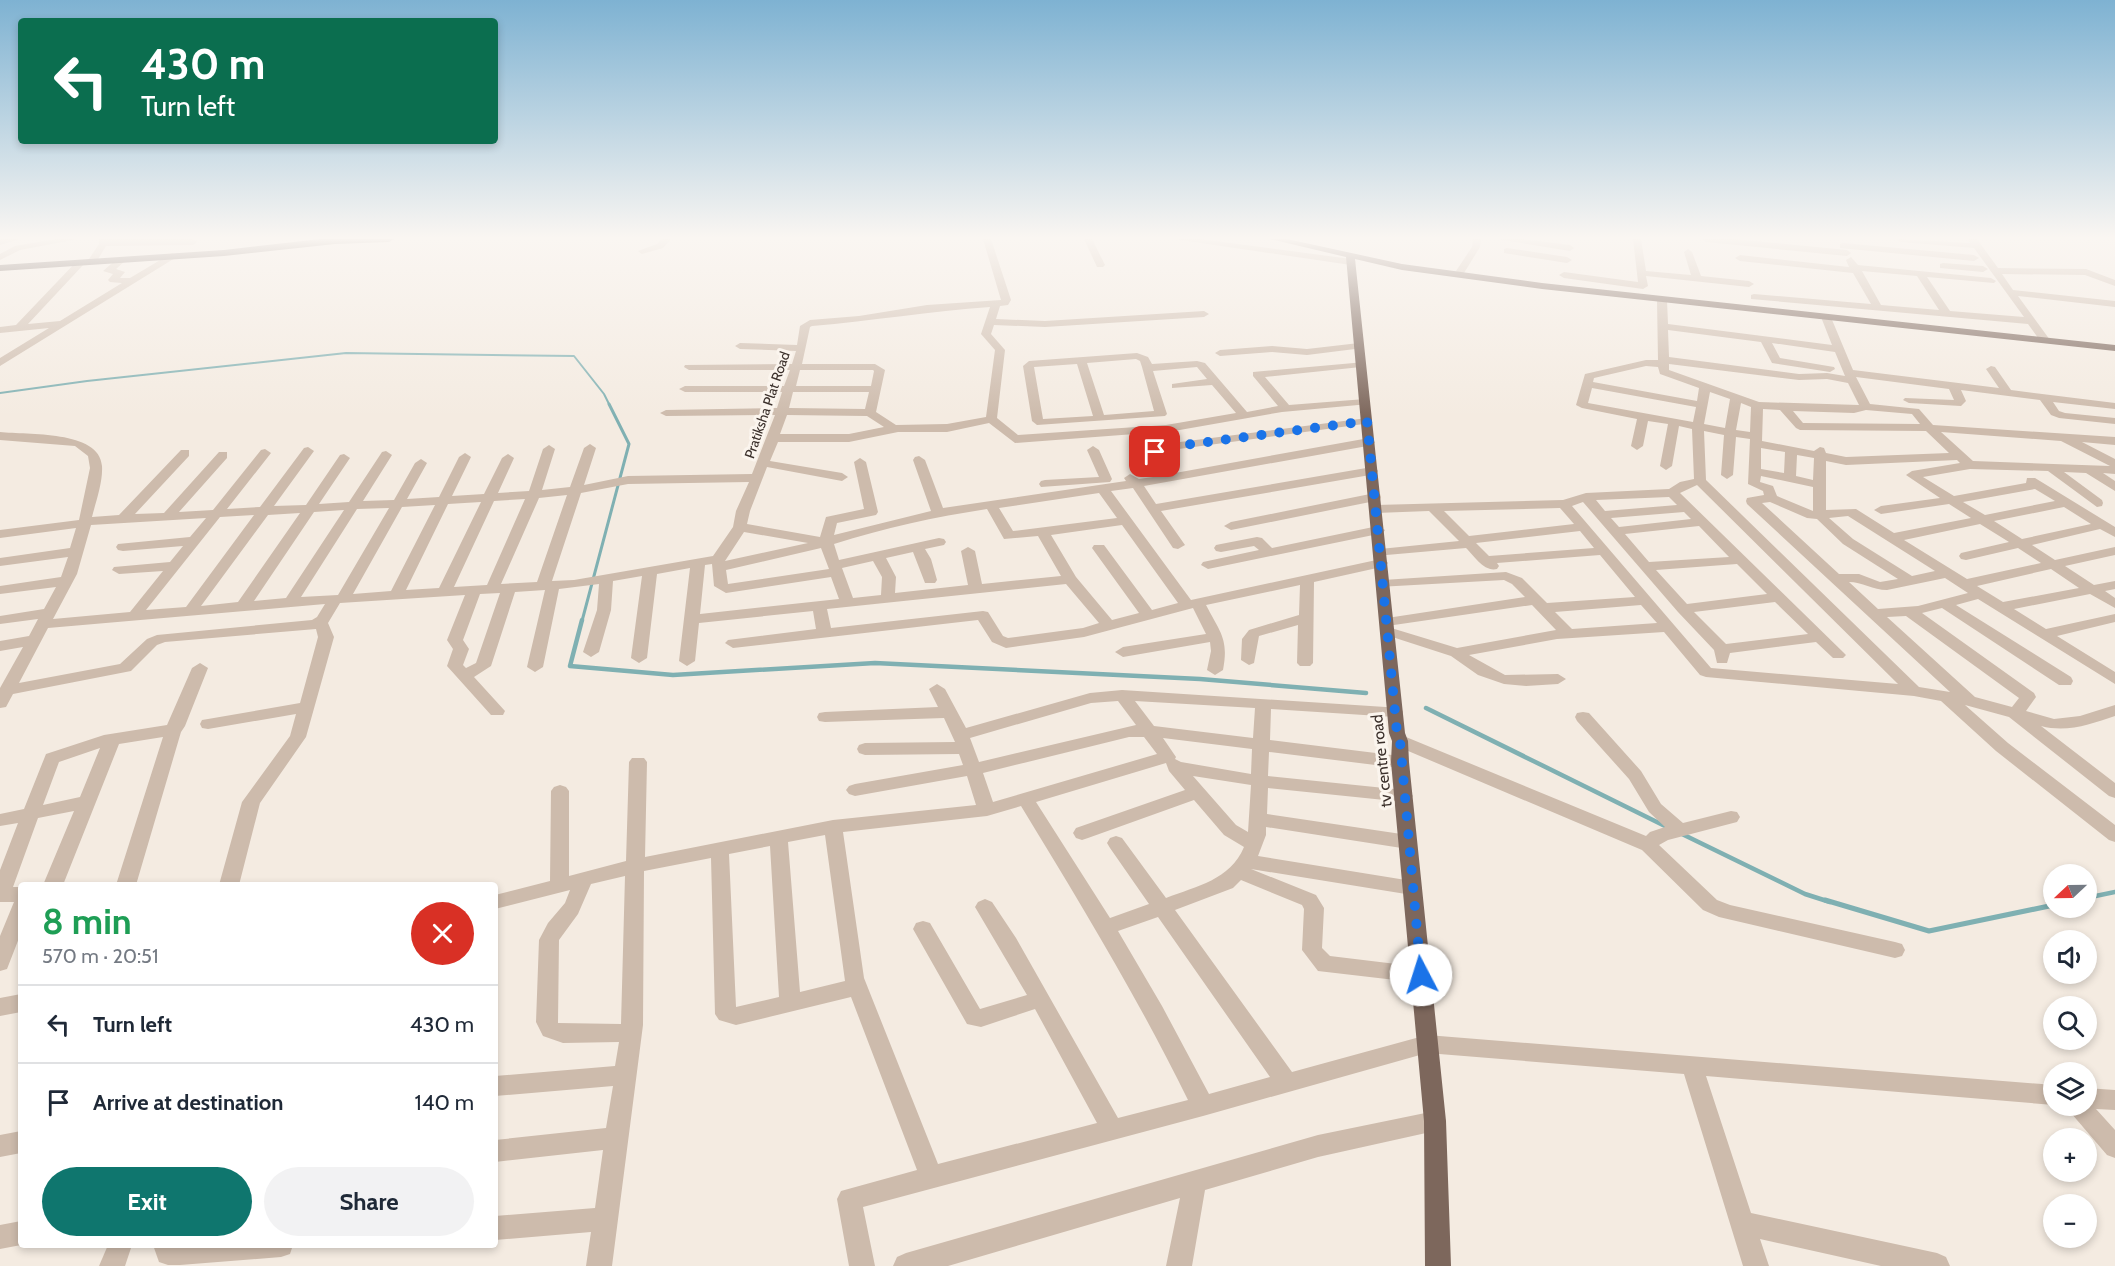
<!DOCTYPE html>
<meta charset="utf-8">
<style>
body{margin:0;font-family:Cabin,sans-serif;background:#f2f2f3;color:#1f2937;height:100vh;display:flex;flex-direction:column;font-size:22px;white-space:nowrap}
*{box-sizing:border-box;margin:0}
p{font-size:20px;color:#747a83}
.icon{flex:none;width:33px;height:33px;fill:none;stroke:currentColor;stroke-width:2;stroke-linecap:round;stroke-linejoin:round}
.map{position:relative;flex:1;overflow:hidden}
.drawer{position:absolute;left:18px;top:882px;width:480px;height:366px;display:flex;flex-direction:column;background:#fff;border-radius:6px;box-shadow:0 3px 9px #0003}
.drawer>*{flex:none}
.banner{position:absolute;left:18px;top:18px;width:480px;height:126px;border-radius:6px;box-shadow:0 3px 9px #0003;background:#0b6e4f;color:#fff;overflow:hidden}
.needle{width:39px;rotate:248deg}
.buttons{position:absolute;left:2043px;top:864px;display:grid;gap:12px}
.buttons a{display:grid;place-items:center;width:54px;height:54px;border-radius:50%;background:#fff;box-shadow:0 3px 9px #0003;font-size:30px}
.pin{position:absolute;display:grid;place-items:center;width:51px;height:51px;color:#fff;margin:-26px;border-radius:12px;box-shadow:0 3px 9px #0006}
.me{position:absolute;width:66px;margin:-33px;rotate:355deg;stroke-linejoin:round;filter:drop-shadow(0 0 4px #0008)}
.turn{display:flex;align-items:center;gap:21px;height:126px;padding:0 24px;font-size:27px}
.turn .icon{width:78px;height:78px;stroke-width:2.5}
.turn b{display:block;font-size:42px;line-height:51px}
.round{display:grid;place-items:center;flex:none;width:63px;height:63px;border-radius:32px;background:#f2f2f3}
.head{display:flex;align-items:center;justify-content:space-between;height:102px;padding:0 24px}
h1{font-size:36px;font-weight:700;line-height:45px;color:#1e9e55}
.button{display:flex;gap:12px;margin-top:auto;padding:12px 24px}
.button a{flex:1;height:69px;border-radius:36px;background:#0f766e;color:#fff;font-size:24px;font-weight:700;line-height:69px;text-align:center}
.button a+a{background:#f2f2f3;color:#1f2937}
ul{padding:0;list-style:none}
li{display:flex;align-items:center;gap:18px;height:78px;padding:0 24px;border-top:2px solid #e0e1e3}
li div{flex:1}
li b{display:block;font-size:22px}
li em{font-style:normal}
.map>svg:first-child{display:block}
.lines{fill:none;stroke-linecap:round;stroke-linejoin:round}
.stream-far3{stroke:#7fb0b2;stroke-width:2}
.stream-far2{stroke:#7fb0b2;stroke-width:3}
.stream-far1{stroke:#7fb0b2;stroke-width:4.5}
.stream{stroke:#7fb0b2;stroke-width:5}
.minor{fill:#cdbbac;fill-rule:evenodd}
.major{fill:#7d675c;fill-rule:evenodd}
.highway{fill:#5c4a42;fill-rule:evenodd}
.route{stroke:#1a73e8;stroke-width:10;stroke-dasharray:0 18}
.labels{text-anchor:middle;stroke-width:6;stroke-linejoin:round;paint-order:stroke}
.far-street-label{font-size:14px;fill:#3b302b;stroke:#fbf5ee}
.street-label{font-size:16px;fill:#3b302b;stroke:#fbf5ee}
</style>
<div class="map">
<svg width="2115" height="1266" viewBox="0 0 2115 1266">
<rect width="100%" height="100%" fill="#f4ebe1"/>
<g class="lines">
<!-- stream-far3 -->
<polyline class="stream-far3" points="0,393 87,381 346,353 574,356 604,394 610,406"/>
<!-- stream-far2 -->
<polyline class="stream-far2" points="582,621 629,444 609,404"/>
<!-- stream-far1 -->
<g class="stream-far1">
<polyline points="582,620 570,666 673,675 875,663 1200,679 1366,693"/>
<polyline points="1426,708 1665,826"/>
<polyline points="1682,834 1805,894 1830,902"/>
<polyline points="2086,898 2115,892"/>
</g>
<!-- stream -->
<polyline class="stream" points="1825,900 1929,931 2054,905"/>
<!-- minor -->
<g class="minor">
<polygon points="0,239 20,239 0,245"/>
<polygon points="56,239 78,239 20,250 0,260 0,254 15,246"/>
<polygon points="99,239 193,239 197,242 193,245 106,246 95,264 89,264 87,262 99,244"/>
<polygon points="662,239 671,239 663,248 642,254 638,251 657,244"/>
<path d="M983 239H991L1011 300 1008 305 1000 306 996 319 1045 321 1204 311 1209 314 1204 317 1045 327 994 325 991 334 1005 350 997 418 1018 435 1166 425 1236 413 1212 385 1172 388V384L1207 379 1197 367 1153 371 1167 414 1165 416 1037 425 1032 421 1023 366 1029 361 1137 353 1148 357 1152 364 1197 361 1205 363 1247 412 1278 406 1253 376V372L1365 362V366L1361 367 1265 377 1289 405 1365 399 1369 400V404L1282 412 1174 431 1180 442 1367 418 1371 419V423L1179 449 1156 456 1153 459 1164 475 1369 438 1375 442 1373 445 1144 486 1156 504 1372 467 1376 468 1378 471 1376 474 1161 511 1185 545 1178 549 1173 548 1133 488 1111 491 1191 600 1381 559 1386 560 1388 563 1386 566 1314 582 1313 663 1310 666H1300L1297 663 1298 625 1259 636 1254 663 1249 665 1241 660 1242 639 1249 630 1299 615 1300 585 1206 605C1220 632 1229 639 1223 670L1215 675 1207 670 1211 651 1210 642 1123 657 1115 652 1123 647 1206 634 1193 608 1084 637 1006 648 992 642 978 620 733 648 725 643 728 640 816 629 813 611 699 623 695 661 687 666 679 661 690 568 657 574 647 658 639 663 631 658 642 576 613 581 611 610 599 652 591 657 583 652 597 610 599 584 559 589 543 667 535 672 527 667 545 590 515 592 491 666 474 677 505 711 503 715H491L447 666 453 649 447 640 465 595 340 603 328 623 334 637 306 737 260 803 239 885H219L242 802 290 736 296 714 208 729 202 728 200 724 202 720 208 719 300 703 318 637 316 629 165 642 157 645 131 671 13 694 6 707 0 708V688L23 647 0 651V641L29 636 38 619 0 624V616L44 609 56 587 0 594V586L61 577 68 557 0 566V558L70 548 76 528 0 538V530L79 520 90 468 88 456 75 446 0 440V432C27 435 100 430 102 466 103 482 96 501 92 517L119 515 181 450H189V456L135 514 164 513 219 452H227V458L179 512 213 510 261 450 265 449 271 453 227 509 260 507 304 448 308 447 314 451 274 506 306 505 340 455 344 454 350 458 319 504 349 502 382 452 386 451 392 455 363 501 394 500 415 463 421 459 427 463 407 499 439 497 459 457 465 453 471 457 452 496 484 494 502 458 508 454 514 458 498 493 529 491 543 449 549 445 555 449 542 490 570 487 584 448 590 444 596 448 584 485 628 476 752 474 775 415 666 416 660 413 666 410 777 408 782 392H685L679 389 685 386H784L790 370H689L684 367 685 365 792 364 796 351 740 349 735 346 740 343 797 345 800 326 810 320 859 316 927 305 1001 300ZM990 307 981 334 995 350 986 417 947 424 896 425 876 412 885 370 875 364H802L810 327 812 326C872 321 931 311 990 307ZM1136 359 1140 361 1142 367 1154 411 1104 415 1087 363ZM1077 364 1093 416 1043 419 1034 367ZM800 370H873L874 371 871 386H796ZM793 392H869L865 409 789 408ZM787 415 867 416 884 427 849 434H780ZM989 423 1015 443 1161 432 1170 444 1148 450 1141 459 1153 477 1139 479 1130 474 1124 478 1126 481 943 508 925 460 919 456 915 457 913 460 931 511 834 535 837 523 876 515 878 512 866 462 860 458 854 462 864 509 826 517 820 537 747 524 750 511 767 467 842 481 848 477 842 473 770 461 778 442H849L898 432H947ZM749 482 736 511 733 527 713 556 574 580 552 581 581 493 628 484ZM1099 493 1117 518 1013 531 999 508ZM567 495 537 582 501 584 539 498ZM525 499 487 585 454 587 494 501ZM481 502 439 588 406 590 448 504ZM435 505 391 591 353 594 402 507ZM389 508 338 595 301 597 357 509ZM987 509 1004 539 1038 536 1061 576 982 584 975 551 968 547 961 551 968 585 895 593 896 577 886 558 913 552 925 583H935L937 580 931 559 925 549 944 545 946 542 944 539 939 538 839 560 834 544C884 528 935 517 987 509ZM344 510 286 598 254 601 314 512ZM300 513 238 602 201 606 268 515ZM254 515 186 607 146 610 220 517ZM206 518 190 537 118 544 116 547 118 550 123 551 183 546 170 562 114 567 112 570 119 574 163 571 130 612 53 619 77 574 91 525ZM1122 525 1178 603 1152 610 1104 545H1094L1092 548 1139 613 1112 620 1076 577 1051 535ZM744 532 808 543 725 561ZM821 548 829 569 728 584 726 570ZM873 561 882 577 881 595 853 598 842 568ZM712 564 714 586 726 593 831 577 839 599 700 614 705 565ZM1066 584 1099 623 1083 628 1008 638 1003 636 988 612 983 611 831 628 827 609ZM500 593 476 663 466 668 463 665 469 649 463 640 480 594ZM325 604 317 617 312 620 157 635 147 639 120 664 19 683 48 628Z"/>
<polygon points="1084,239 1092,239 1105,265 1103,267 1097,267"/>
<polygon points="1174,239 1200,239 1351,259 1356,262 1351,265"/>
<polygon points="1473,239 1481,239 1480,247 1464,273 1458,273 1456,271 1472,247"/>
<polygon points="1497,239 1523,239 1570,245 1574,248 1570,251"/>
<polygon points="1633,239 1641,239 1646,271 1691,275 1684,252 1688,249 1692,252 1701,276 1749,281 1754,284 1749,287 1646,276 1648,286 1643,289 1564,278 1559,275 1564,272 1638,282"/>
<polygon points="1702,239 1735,239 1847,250 1851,253 1847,256 1706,242"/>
<path d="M1897 239 1970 243 1968 239H1977L1998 268 2086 269 2115 280V286L2085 275 2002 274 2013 290 2115 301V307L2018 296 2050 340 2045 343 2041 342 2028 324 1751 299V295L1754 294 1871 304 1853 273 1740 261 1735 258 1740 255 1849 267 1846 260 1851 257 1858 265 1991 278 1996 281 1994 283 1927 277 1950 311 2024 317 1974 248 1901 242ZM1862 271 1917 276 1939 310 1881 305Z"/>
<polygon points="1843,243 1974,255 1979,258 1974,261 1840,248 1840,244"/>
<polygon points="1507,248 1567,257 1572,260 1567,263 1504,253 1504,249"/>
<polygon points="172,253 176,256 175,258 0,366 0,358 49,328 0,333 0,327 16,325 77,261 85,263 28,324 60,321 122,283 110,282 108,280 113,274 103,271 118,258 126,260 116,269 125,272 120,278 130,278"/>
<polygon points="1943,263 1983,266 1988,269 1983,272 1940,268 1940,264"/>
<path d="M1662 297 1667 300 1668 324 1832 345 1821 317 1830 315 1853 370 1999 388 1986 369 1991 366 1995 367 2011 390 2115 403V409L2053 402 2059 411 2065 413 2115 418V424L2059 418 2051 415 2040 400 1961 390 1966 401 1961 406 1909 403 1903 400 1905 398 1954 400 1949 389 1856 377 1870 404 1919 409 1933 425 2115 437V445L2082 442 2115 459V474L2103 473 2115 481V491L2086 473 2064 472 2102 500 2103 503 2102 506 2097 507 2048 471 1970 469 1923 477 1954 496 2026 483 2027 478H2035L2115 527V537L2100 529 2032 545 2055 560 2115 547V555L2065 566 2094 585 2115 581V589L2105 591 2115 598V608L2090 594 2014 609 2046 629 2115 614V622L2057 636 2115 672V684L1978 599 1956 605 2071 677 2073 681 2071 685H2059L1942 608 1922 613 2034 693 2036 697 2026 711 2054 719 2080 716 2115 705V716C2091 724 2067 733 2041 726L2115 783V798L2109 796 2009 717 1965 705 2008 743 2115 825V842L2109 840 1996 751 1941 701 1914 696 1706 677 1700 675 1664 632 1557 639 1469 655 1505 675 1558 674 1566 679 1558 684 1526 686 1504 684 1478 675 1451 656 1383 634 1381 631 1388 627 1457 648 1556 630 1532 605 1387 626 1382 625 1380 622 1382 619 1387 618 1525 597 1512 584 1504 580 1378 587 1376 584 1383 580 1506 572 1522 578 1547 603 1635 597 1600 555 1497 563 1499 566 1497 569C1484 572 1475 557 1466 548L1375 556 1373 553 1380 549 1459 541 1429 511 1376 513 1369 509 1376 505 1563 500 1586 493 1669 489 1680 482 1694 479 1692 429 1679 426 1672 466 1666 470 1660 466 1668 424 1648 421 1643 446 1637 450 1631 446 1637 419 1582 408 1576 405 1585 374 1646 360H1658L1657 300ZM1668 330 1761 342 1772 363 1830 372 1835 369 1834 367 1780 358 1772 343 1835 352 1845 376 1827 373 1799 374 1669 357ZM1669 364 1799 380 1827 379 1848 383 1859 405 1759 402 1669 370ZM1646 366 1658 367 1660 374 1699 388 1697 401 1593 382 1594 378ZM1592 388 1696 407 1693 422 1588 403ZM1710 392 1730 399 1725 428 1704 424ZM1741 403 1751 407 1750 432 1736 430ZM1763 409 1780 410 1796 428 1800 430 1926 431 1949 453 1846 457 1826 453 1824 448 1820 447 1814 451 1762 441ZM1866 410 1912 414 1920 424 1803 423 1793 411 1854 413ZM1704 431 1724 435 1721 475 1727 479 1733 475 1736 437 1750 439 1748 484 1763 491 1764 495 1747 498 1746 501 1747 504 1950 692 1919 687 1706 480ZM1941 432 2061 441 2110 466 1973 461ZM1761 448 1785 452 1784 473 1761 469ZM1797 455 1814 458 1813 480 1796 476ZM1957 460 1960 463 1912 471 1906 475 1940 498 1881 506 1874 510 1881 514 1949 504 1971 518 1894 533 1856 509 1826 510V461L1846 465ZM1761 476 1813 487V511L1777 496 1773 486 1760 482ZM1697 485 1898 684 1711 668 1572 506 1583 502 1678 612 1714 650 1717 663H1727L1730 653 1816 642 1833 658H1843L1846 655 1843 652 1680 493ZM2035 489 2055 501 1985 515 1963 502ZM1669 497 1677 505 1605 511 1596 500ZM1770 502 1807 518 1817 519 1843 544 1898 579 1880 582 1859 574H1839L1762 503ZM2064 507 2091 524 2022 539 1994 521ZM1560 508 1574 524 1469 536 1444 511ZM1684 512 1691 519 1619 527 1611 518ZM1848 516 1935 571 1912 576 1853 539 1829 518ZM1980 524 2009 542 1961 553 1959 556 1961 559 1966 560 2018 548 2041 563 1967 579 1904 540ZM1699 526 1729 557 1649 562 1625 534ZM1580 531 1594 548 1489 556 1476 543ZM1737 564 1767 594 1687 604 1656 570ZM2051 569 2079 588 2003 602 1977 586ZM1945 578 1968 593 1918 606 1878 609 1849 582C1862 582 1873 590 1887 590ZM1775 602 1808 634 1726 644 1694 612ZM1641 605 1657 623 1572 629 1555 612ZM1906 616 2019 698 2012 707 1975 697 1887 617Z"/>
<polygon points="1359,343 1363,344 1363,348 1307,355 1272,352 1220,356 1215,353 1220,350 1272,346 1307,349"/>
<polygon points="1093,446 1099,450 1112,479 1110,482 1041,487 1039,484 1041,481 1045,480 1099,477 1087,450"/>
<polygon points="1375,493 1380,494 1381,497 1380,500 1231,530 1224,526 1231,522"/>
<polygon points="1378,526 1385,530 1383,533 1208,569 1201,565 1203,562 1259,550 1254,546 1221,552 1216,551 1214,548 1216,545 1221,544 1257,537 1262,538 1272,548"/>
<path d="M200 663 208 668 185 726 181 732 136 885H116L163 737 119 744 63 885H43L74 811 38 818 13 887H21V933L7 969 0 971V936L14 902H0V870L18 823 0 826V814L24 809 46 754 104 735 167 725 192 668ZM100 748 80 797 43 805 59 762Z"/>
<path d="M937 684 945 689 966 728 1090 693 1122 690 1401 708 1403 712 1401 716 1395 717 1271 709 1270 740 1400 756 1406 758 1409 762 1406 766 1400 768 1269 752 1268 776 1404 790 1410 792 1413 796 1410 800 1404 802 1268 788 1267 814 1408 835 1414 837 1417 842 1414 847 1408 849 1266 827V835L1258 856 1412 881 1419 883 1422 888 1419 893 1412 895 1251 869 1316 895 1324 908 1322 948 1330 956 1421 967 1428 969 1431 975 1428 981 1421 983 1318 971 1302 950 1304 909 1302 905 1241 880 1233 888 1175 910 1292 1072 1427 1035 2054 1085V1105L1706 1076 1751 1213 1937 1253 1946 1257 1950 1266H1881L1760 1239 1769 1266H1743L1684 1074 1427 1053 1203 1116 863 1207 875 1266H849L837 1199 841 1191 917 1170 851 997 736 1025 719 1020 715 1014 711 858 644 871 643 1025 612 1266H586L591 1232 495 1240V1216L595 1208 603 1150 495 1162V1140L606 1128 613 1086 495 1096V1076L615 1066 619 1042 563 1043 543 1036 536 1022 539 940 548 923 565 903 570 890 495 909V895L550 881 551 791 554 787 560 785 566 787 569 791V876L626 861 629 762 632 758H644L647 762 645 857 833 820 976 805 967 776 855 796 849 794 846 790 849 786 855 784 963 765 959 754 865 755 859 753 857 749 859 745 865 743 955 742 944 718 825 722 819 721 817 717 819 713 825 712 938 707 929 689ZM1118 701 1136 725 979 762 970 738 1091 703ZM1135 701 1255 708 1253 738 1154 726ZM1129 737H1144L1157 754 993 802 983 773ZM1163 738 1252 749 1251 774 1181 762 1175 759 1176 757ZM1166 763 1169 771 1185 790 1076 828 1073 833 1076 838 1082 840 1088 838 1194 800 1224 835 1244 847C1230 880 1197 886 1166 898L1122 838 1116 836 1110 838 1107 843 1110 848 1149 904 1110 918 1036 802ZM1193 776 1251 785 1248 832 1236 825ZM1021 806C1080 903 1138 998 1188 1100L1118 1118 1016 938 992 902 985 899 978 902 975 907 1027 995 980 1009 930 923 923 921 916 923 913 929 967 1024 981 1027 1035 1009 1097 1123 938 1164 864 978 843 832 987 816ZM825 835 845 981 800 992 788 842ZM770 846 779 997 736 1007 729 854ZM625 876 621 1024 558 1023 559 940 578 914 591 884ZM1158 917 1270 1077 1209 1094 1162 1006 1118 931Z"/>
<polygon points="1583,712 1589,713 1641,771 1661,804 1683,823 1731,811 1737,812 1740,817 1737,822 1668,840 1659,845 1717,900 1730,905 1895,942 1902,944 1905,950 1902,956 1895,958 1719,917 1703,910 1642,850 1394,745 1392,741 1394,737 1406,737 1646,836 1650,832 1665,827 1649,812 1629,779 1577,721 1575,717 1577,713"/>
<polygon points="21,994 21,1012 0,1016 0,998"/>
<polygon points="2086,1088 2115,1090 2115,1110 2096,1109 2115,1130 2115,1158 2107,1155 2071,1113 2068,1106 2086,1106"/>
<polygon points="1435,1111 1443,1114 1446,1121 1443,1128 1435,1131 1318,1157 1205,1190 1192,1266 1166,1266 1180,1198 948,1266 893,1266 897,1257 906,1253 1318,1135"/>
<polygon points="21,1131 21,1153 0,1157 0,1135"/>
<polygon points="21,1221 21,1245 0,1249 0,1225"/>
<polygon points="108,1245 132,1245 125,1266 99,1266"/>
<polygon points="153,1245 293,1245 290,1254 281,1257 180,1265 168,1265 159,1262"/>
</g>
<!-- major -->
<polygon class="major" points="1270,239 1287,239 1402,264 1542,283 2115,345 2115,351 1542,289 1402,270 1355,259 1405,733 1408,741 1409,762 1446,1121 1451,1266 1425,1266 1424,1121 1391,762 1392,741 1389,733 1346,257"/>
<!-- highway -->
<polygon class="highway" points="320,239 394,239 389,242 335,244 224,256 0,271 0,265 224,250"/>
</g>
<!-- sky -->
<linearGradient id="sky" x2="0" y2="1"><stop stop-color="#7eb2d2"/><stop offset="0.57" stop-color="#faf6f2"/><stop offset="1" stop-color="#faf6f2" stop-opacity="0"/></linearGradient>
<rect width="2115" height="417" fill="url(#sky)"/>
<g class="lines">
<!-- route -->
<polyline class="route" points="1155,452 1177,446 1367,421 1397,733 1400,741 1421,975"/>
</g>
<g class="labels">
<!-- far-street labels -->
<g class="far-street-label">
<text transform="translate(767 405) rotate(-71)" y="5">Pratiksha Plat Road</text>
</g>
<!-- street labels -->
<g class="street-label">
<text transform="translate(1381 761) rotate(-96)" y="6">tv centre road</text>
</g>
</g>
</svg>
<div class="buttons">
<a><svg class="needle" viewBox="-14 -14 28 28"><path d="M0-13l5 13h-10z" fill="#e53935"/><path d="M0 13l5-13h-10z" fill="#747a83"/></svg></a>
<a><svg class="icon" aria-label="sound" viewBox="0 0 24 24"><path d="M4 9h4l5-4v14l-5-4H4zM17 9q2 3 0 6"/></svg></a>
<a><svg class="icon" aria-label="search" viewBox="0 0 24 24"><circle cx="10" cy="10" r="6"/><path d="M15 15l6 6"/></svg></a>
<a><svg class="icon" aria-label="layers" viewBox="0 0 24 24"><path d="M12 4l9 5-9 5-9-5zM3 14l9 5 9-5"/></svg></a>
<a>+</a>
<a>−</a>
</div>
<div class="pin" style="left:1155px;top:452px;background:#d93025"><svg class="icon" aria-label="arrive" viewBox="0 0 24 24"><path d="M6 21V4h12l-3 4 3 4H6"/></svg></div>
<svg class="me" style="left:1421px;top:975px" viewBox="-20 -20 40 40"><circle r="19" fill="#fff"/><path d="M0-13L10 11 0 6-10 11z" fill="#1a73e8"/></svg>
<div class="banner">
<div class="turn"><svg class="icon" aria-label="left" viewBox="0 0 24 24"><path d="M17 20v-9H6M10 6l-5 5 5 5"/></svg><div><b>430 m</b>Turn left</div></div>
</div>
<section class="drawer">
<div class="head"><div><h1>8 min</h1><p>570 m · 20:51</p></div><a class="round" style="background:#d93025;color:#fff"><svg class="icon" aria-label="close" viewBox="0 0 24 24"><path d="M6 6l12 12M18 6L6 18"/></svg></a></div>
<ul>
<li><svg class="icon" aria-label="left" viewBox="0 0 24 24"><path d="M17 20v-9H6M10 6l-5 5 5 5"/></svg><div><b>Turn left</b></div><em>430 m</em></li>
<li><svg class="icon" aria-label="arrive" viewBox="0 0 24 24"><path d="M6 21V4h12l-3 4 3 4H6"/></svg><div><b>Arrive at destination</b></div><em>140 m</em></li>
</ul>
<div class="button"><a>Exit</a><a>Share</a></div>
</section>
</div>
